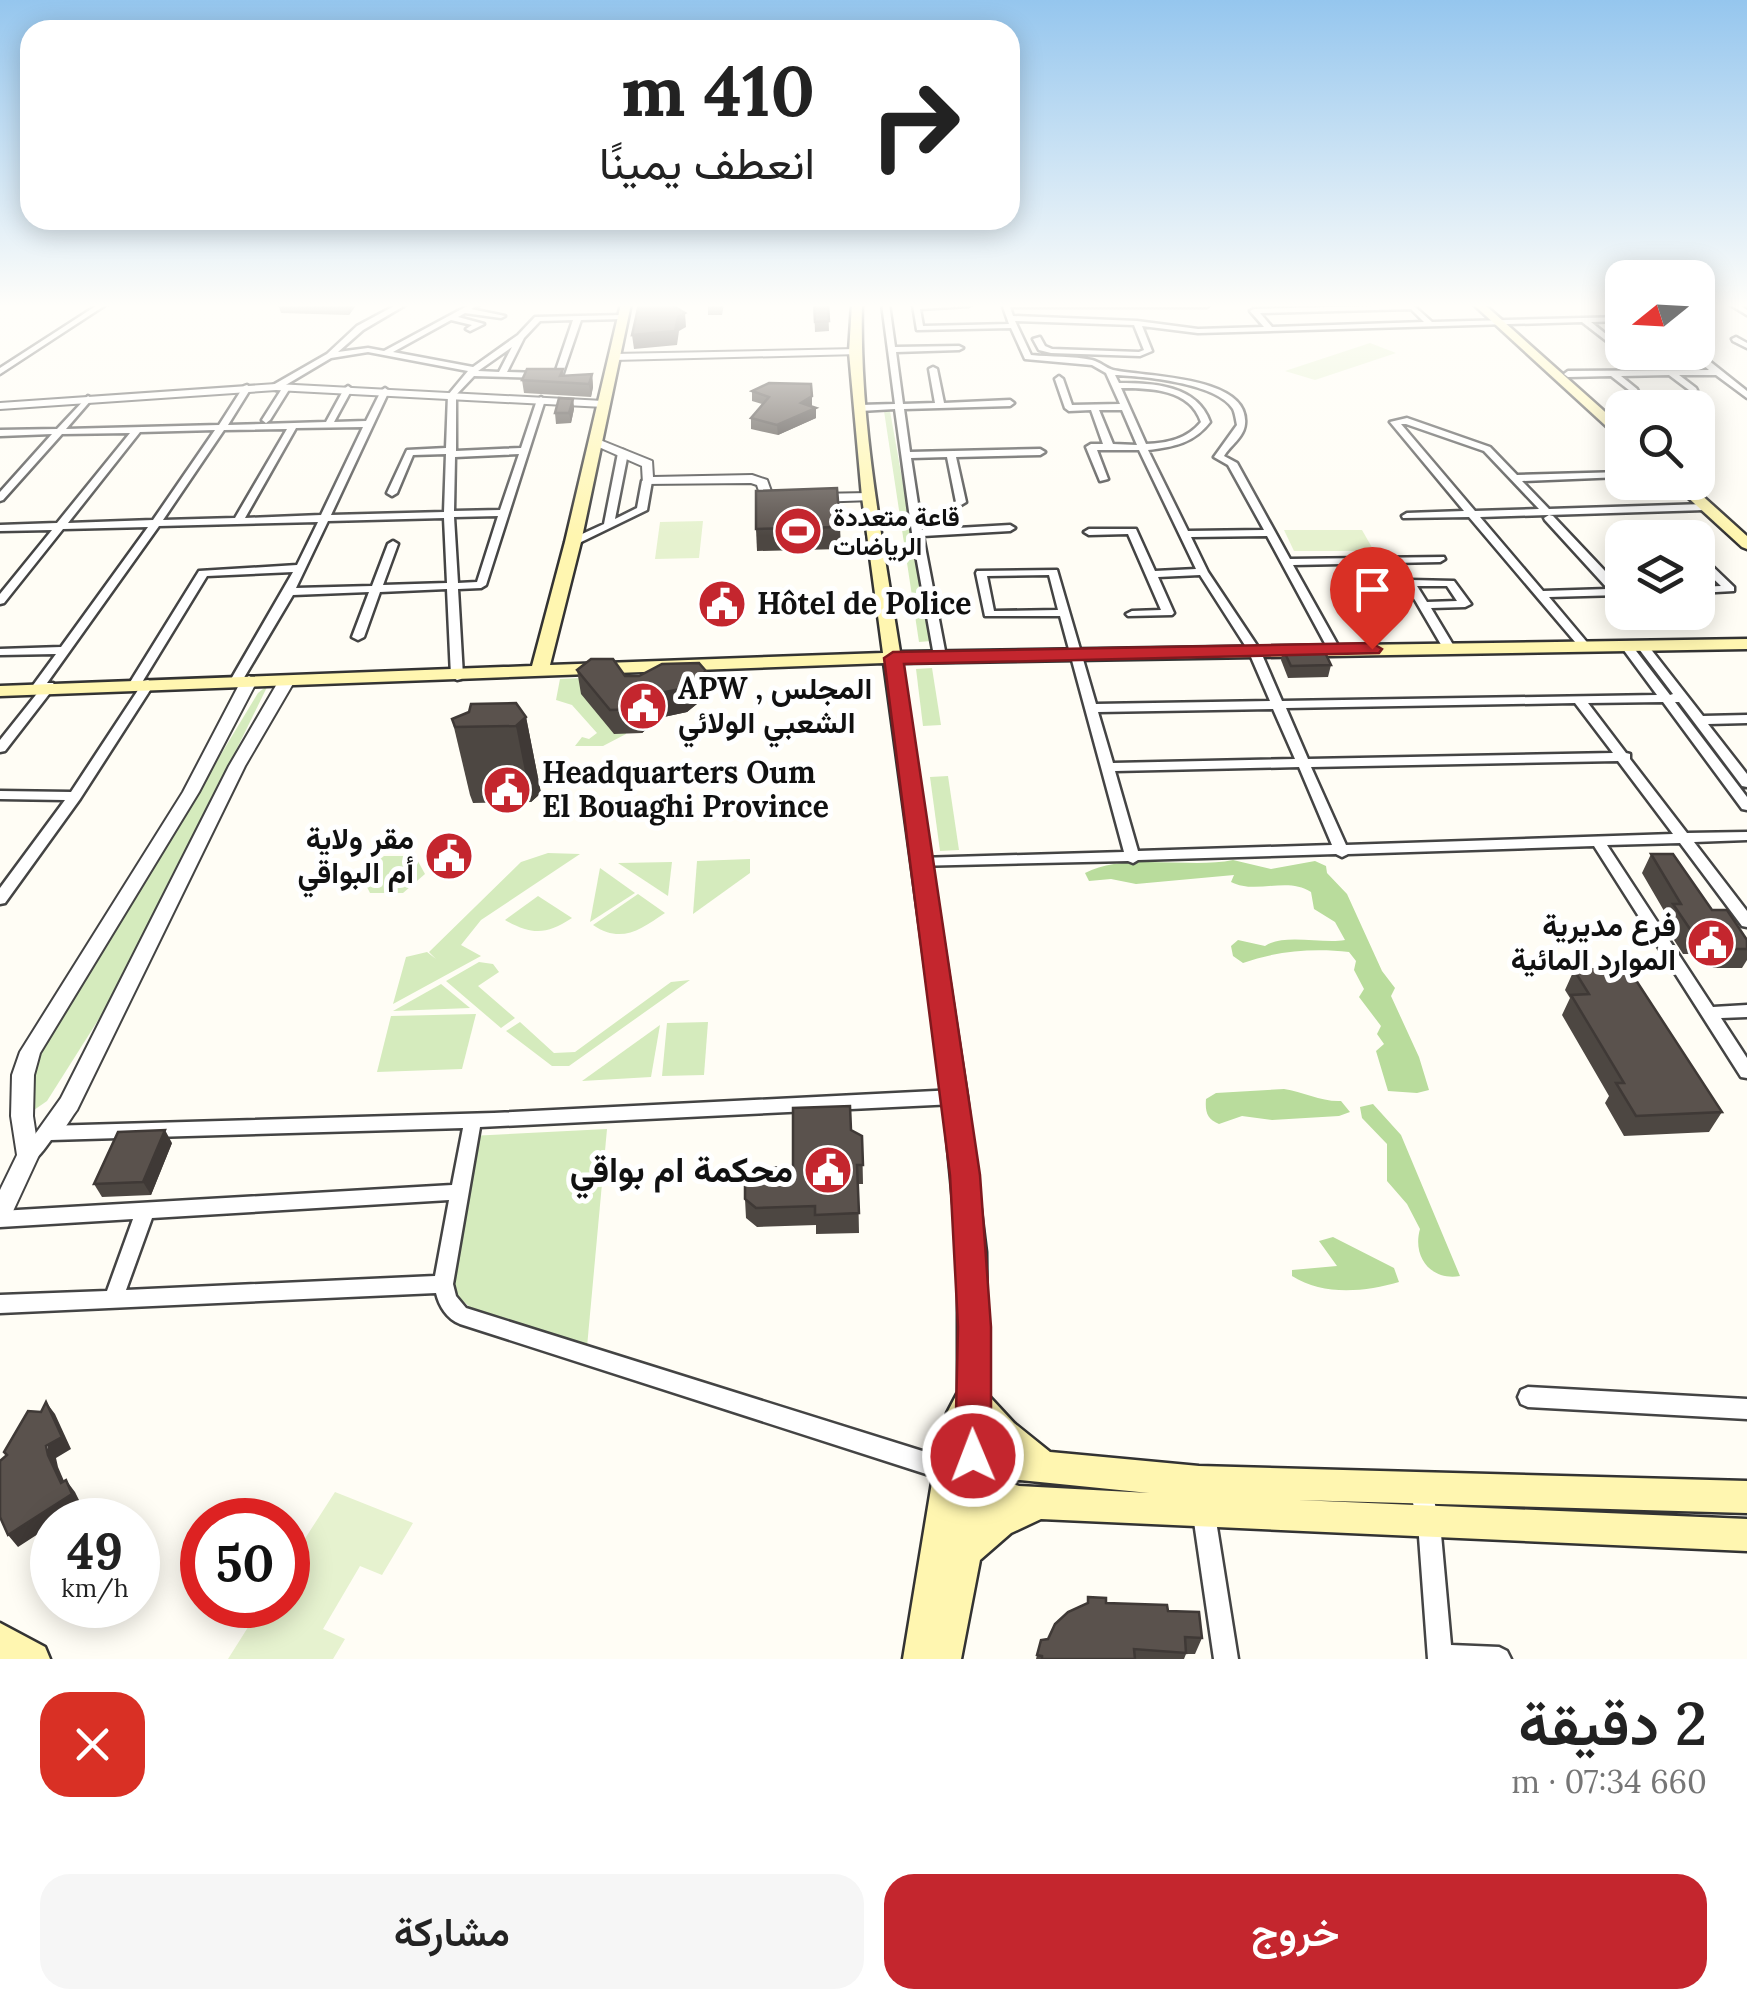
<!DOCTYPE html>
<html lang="ar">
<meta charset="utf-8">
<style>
body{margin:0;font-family:Lora,Vazirmatn,serif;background:#f6f6f6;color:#222;direction:rtl;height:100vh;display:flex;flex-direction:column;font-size:38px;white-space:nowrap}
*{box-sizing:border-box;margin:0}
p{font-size:32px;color:#767676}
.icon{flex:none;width:55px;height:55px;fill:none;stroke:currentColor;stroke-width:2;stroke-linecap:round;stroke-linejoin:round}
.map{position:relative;height:1659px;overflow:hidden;direction:ltr}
.details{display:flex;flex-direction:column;background:#fff;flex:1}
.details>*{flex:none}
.hud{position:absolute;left:20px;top:20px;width:1000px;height:210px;border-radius:30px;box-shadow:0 5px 25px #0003;direction:rtl;background:#fff;color:#222;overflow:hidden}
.needle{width:65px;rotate:252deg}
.controls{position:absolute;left:1605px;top:260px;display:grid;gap:20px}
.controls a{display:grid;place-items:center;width:110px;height:110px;border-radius:20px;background:#fff;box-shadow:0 5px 25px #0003;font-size:50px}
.speed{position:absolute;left:30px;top:1498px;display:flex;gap:20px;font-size:50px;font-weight:700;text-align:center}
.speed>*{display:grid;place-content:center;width:130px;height:130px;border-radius:50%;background:#fff;box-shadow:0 5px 25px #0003;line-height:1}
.speed small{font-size:25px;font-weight:400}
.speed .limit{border:15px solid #d22;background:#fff;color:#111}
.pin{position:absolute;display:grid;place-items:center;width:85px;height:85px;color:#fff;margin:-102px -42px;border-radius:50% 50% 50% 0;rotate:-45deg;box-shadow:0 0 10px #0007}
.pin .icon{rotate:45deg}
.me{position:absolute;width:110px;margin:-55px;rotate:359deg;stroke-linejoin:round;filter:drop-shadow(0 0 8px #0008)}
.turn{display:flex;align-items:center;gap:35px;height:210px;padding:0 40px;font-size:45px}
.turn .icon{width:130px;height:130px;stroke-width:2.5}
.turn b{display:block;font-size:70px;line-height:85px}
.round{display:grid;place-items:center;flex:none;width:105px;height:105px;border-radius:30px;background:#f6f6f6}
.head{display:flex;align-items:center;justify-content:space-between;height:170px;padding:0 40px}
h1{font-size:60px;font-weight:600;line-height:75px}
.primary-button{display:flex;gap:20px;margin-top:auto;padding:20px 40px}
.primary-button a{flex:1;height:115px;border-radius:30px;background:#c4262e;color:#fff;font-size:40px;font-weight:600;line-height:115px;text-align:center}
.primary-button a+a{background:#f6f6f6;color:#222}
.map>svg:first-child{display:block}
.green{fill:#d5ebbd}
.forest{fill:#b9dc9c}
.pitch{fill:#e6f2cf}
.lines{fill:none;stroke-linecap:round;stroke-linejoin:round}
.minor-casing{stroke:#444;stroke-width:5}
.tertiary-casing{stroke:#444;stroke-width:4}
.secondary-casing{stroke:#333;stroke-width:5}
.minor{fill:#fff;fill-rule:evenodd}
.tertiary{fill:#fff;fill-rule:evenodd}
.secondary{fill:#fff6b0;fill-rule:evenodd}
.wall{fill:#4d4742}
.shaded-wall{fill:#3f3936}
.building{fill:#5a524d;stroke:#3f3936;stroke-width:2.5}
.route{fill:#c4262e;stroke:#7f191e;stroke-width:2.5}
.labels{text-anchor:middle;stroke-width:10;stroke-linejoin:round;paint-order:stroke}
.far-poi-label{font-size:25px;font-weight:bold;fill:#111;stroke:#fff;text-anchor:start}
.poi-label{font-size:30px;font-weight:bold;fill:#111;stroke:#fff;text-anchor:start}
.near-poi-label{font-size:35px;font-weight:bold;fill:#111;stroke:#fff;text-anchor:end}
</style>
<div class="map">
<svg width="1747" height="1659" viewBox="0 0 1747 1659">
<rect width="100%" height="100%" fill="#fffdf5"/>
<!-- green -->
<g class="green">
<polygon points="884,411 890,411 931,641 919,642"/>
<polygon points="932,668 941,725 923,726 916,669"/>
<polygon points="620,676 626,734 603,746 575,746 582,737 589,739 597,733 572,705 556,700 560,679"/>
<polygon points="268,685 126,976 47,1101 34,1110 33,1069 38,1057 258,693"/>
<polygon points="948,776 959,850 940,851 930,777"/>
<polygon points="548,853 580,854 481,920 461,945 481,956 393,1004 406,957 427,952 436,959 429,952 521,862"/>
<polygon points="384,856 415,856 425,874 403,893 370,893 361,875"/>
<polygon points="750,859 750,873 693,914 697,861"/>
<polygon points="672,862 668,896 618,863"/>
<polygon points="600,868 635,893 590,922"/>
<path d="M638 894 665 913C640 930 621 944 593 925Z"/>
<path d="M538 896 572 918C546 935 532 935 505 920Z"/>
<polygon points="479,962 493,964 499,972 478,986 515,1018 501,1028 446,981"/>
<polygon points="690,980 569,1066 552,1066 506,1031 520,1022 554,1053 575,1052 671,982"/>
<polygon points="441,984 470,1008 393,1011"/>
<polygon points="476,1014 462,1069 377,1072 391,1016"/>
<polygon points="708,1022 704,1075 662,1076 667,1023"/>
<polygon points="660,1025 651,1077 582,1081"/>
<polygon points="607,1129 587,1347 478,1314 443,1284 470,1136"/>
</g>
<!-- forest -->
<g class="forest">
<path d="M1233 860 1271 869 1315 861 1326 866 1327 873 1347 894 1382 971 1395 988 1391 996 1419 1057 1429 1090 1417 1093 1388 1091 1376 1051 1384 1044 1377 1034 1381 1026 1359 997 1364 989 1354 970 1356 961 1349 952C1313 948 1276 951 1243 963L1233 956 1231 946 1238 940 1265 946C1283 933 1322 944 1345 940L1335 922 1314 909 1311 892C1287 876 1256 895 1231 882L1234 875 1136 884 1111 879 1089 881 1085 873C1124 852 1190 869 1233 860Z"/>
<path d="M1284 1089C1303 1092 1322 1102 1341 1101L1350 1112 1339 1116 1272 1120 1242 1116 1219 1124C1207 1119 1205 1112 1206 1099L1216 1093Z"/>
<path d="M1373 1104 1401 1135 1460 1276C1431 1281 1412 1257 1420 1229L1407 1204 1387 1181V1144L1362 1118 1360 1107Z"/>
<path d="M1333 1237 1394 1268 1399 1282C1365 1292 1323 1296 1292 1276V1270L1337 1266 1319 1241Z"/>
</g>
<!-- pitch -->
<g class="pitch">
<polygon points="1370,343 1396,353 1315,380 1285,371"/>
<polygon points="703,521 699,558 655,559 660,522"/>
<polygon points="1284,530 1362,530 1374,551 1294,551"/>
<polygon points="335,1492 413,1523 382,1575 360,1566 323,1629 345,1639 333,1659 228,1659 262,1605 288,1605 288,1565"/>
</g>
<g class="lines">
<!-- minor casing -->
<g class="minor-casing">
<g id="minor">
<polygon points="99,304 107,304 0,374 0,368"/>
<path d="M398 304H407L363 330 338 352 368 348 384 351 471 304H480L471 309 505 316 501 318 465 313 458 317 484 324 470 331 466 329 472 325 451 320 393 352 473 367 518 335 535 317 622 315 626 317 622 319 581 320 562 376 558 379 554 376 573 320 540 321 524 338 507 372 540 373 544 376 543 378 474 376 456 395V451L521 448 537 400 541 397 545 400 486 585 481 588 458 589 463 676 461 679 457 680 451 676 447 589 380 592 364 637 358 640 352 637 369 592 293 595 242 681 236 685 232 684 230 681 293 572 207 576 141 684 139 687H131L129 684 199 571 297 565 318 522 159 526 47 683H53L55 686 53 689 5 751 0 752V740L39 691 31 688 56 654 0 655V649L61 647 148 527 63 529 4 603 0 604V594L52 530 0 531V525L57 523 130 433 62 434 3 500 0 501V492L52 434 0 436V430L57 429 88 396 92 399 66 429 219 425 244 386 247 385 251 388 228 425 326 422 344 389 348 386 352 389 334 422 366 421 381 391 385 388 389 391 331 515 444 512 446 454 413 455 397 493 392 496 387 493 407 450 446 448 448 395 468 371 368 352 331 358 284 386 290 388 270 420 266 423 262 420 283 387 276 390 272 387 273 385 327 354 357 326ZM512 347 499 372 478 371ZM363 427 321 515 245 518 296 428ZM287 429 235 518 163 520 224 430ZM215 430 153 520 68 523 140 432ZM519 454 500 510 454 511 455 457ZM498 516 477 582 458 583 454 517ZM444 518 447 583 383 585 398 544 393 541 388 544 372 586 296 588 328 521Z"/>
<polygon points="882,304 889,304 895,347 959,346 963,348 959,350 896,352 903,404 935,403 929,369 933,367 937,369 944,403 1010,400 1014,403 1010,406 904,409 910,452 1040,449 1045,452 1040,455 956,457 966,502 961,505 956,502 947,457 911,458 922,530 1010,525 1015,528 1010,531 923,536 946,656 940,660 934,656 912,533 895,409 860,411 856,408 860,405 895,404"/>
<path d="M936 304H972L968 306 920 309 923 326 1009 324 1002 304H1210L1207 307H1010L1013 316 1137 321 1198 329 1264 327 1250 311 1254 309 1413 305 1432 322 1622 317V321L1591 322 1622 347V352H1625L1622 353 1582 322 1198 333 1142 326 1152 351 1140 356 1051 353 1039 350 1033 339 1040 337 1045 346 1052 349 1139 352 1144 350 1134 325 1015 321 1031 355C1051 357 1073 356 1092 360 1100 362 1106 368 1113 370 1142 377 1250 375 1245 424 1244 437 1230 446 1224 456L1237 463 1290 559 1444 557 1445 559 1440 562 1293 565 1340 649 1334 652 1328 649 1267 536 1191 537 1208 572 1260 650 1282 701 1657 695 1620 645 1626 642 1630 643 1670 695 1673 694 1636 645 1642 642 1646 643 1703 716 1747 715V723L1708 724 1747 774V787L1742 786 1679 702H1675L1747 797V810L1742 809 1663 702 1588 703 1626 753 1630 754V759L1687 833 1747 832V840L1694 842 1747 911V927L1742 926 1680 843 1607 845 1713 1007 1747 1005V1017L1721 1018 1747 1058V1078L1741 1077 1594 846 1348 854 1342 857 1336 854 1138 860 1133 863 1128 861 914 866 912 863 919 858 1124 852 1060 616H985L976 573 977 571 1057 570 1096 704 1270 701 1248 650 1200 575 1158 577 1174 613 1172 615 1128 616 1126 614 1132 611 1161 610 1128 534 1089 535 1084 532 1089 529H1136L1155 571 1196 569 1139 450H1097L1108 479 1100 481 1086 447 1091 444H1103L1091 410 1069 411 1065 408 1055 379 1059 376 1063 379 1072 405 1120 404 1106 373 1092 365 1025 359 1011 328 917 330 913 305ZM1411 309 1424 322 1272 327 1260 313ZM1115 375C1143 376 1217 383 1233 409 1235 413 1236 420 1237 425L1214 457 1228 465 1264 530 1188 531 1148 450C1174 447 1194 443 1210 422 1197 385 1153 383 1119 383ZM1121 388C1151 388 1190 389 1201 422 1187 439 1168 443 1146 444ZM1099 410H1122L1137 445 1113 444ZM1049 575 1058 610 994 611 987 576ZM1575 703 1613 753 1308 759 1286 708ZM1273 709 1295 759 1113 763 1098 712ZM1618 761 1673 834 1346 845 1311 767ZM1299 767 1332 845 1138 851 1115 771Z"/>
<polygon points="1729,304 1738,304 1747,310 1747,315"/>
<polygon points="1736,337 1747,343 1747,348 1733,341 1732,339"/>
<polygon points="1688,352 1698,352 1747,391 1747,398 1716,375 1679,375 1696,388 1697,390 1693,393 1669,375 1621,376 1637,389 1638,391 1634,394 1611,376 1568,377 1564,374 1568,371 1709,370"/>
<path d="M1407 418 1490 447 1517 475 1622 472 1621 477 1522 481 1549 509 1705 504 1710 507 1705 510 1480 517 1543 591 1608 589 1545 520 1544 518 1549 515 1553 516 1622 589V595H1620L1549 597 1591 647 1585 650 1581 649 1469 517 1403 518 1402 516 1407 513 1464 511 1390 422ZM1401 424H1406L1484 451 1539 509 1475 511Z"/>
<polygon points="623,450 628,453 615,519 637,508 642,481 647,478 652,481 647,510 577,544 569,544 569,540 604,524 618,453"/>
<polygon points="1698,563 1710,564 1734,587 1734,591 1698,593 1698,587 1721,586 1703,569 1698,569"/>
<path d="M1410 580 1454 581 1471 604 1465 607 1431 608 1455 648 1453 650 1449 651 1443 648 1405 583ZM1417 586H1447L1457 601 1427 602Z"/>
<polygon points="148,680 154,684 80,799 5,903 0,904 0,888 65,800 0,799 0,791 71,792 144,681"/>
<path d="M955 1090 961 1092 963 1097 961 1102 955 1104 480 1127 453 1284 456 1296 466 1308 951 1460 959 1463 962 1471 959 1479 951 1482 460 1324C447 1319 439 1306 436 1293L0 1313V1295L107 1291 133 1219 0 1227V1211L452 1185 463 1128 51 1140C43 1150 36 1165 22 1160L19 1155C25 1145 36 1130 47 1126L494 1113ZM449 1200 435 1276 126 1290 152 1218Z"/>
<polygon points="1528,1387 1747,1399 1747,1419 1528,1407 1521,1404 1518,1397 1521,1390"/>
<polygon points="1420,1476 1428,1479 1440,1523 1451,1645 1499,1647 1507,1651 1511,1659 1428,1659 1418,1523 1409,1487 1412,1479"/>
<polygon points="1203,1497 1211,1500 1214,1508 1238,1659 1214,1659 1192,1508 1195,1500"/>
</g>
</g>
<!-- tertiary casing -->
<g class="tertiary-casing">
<g id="tertiary">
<polygon points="855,349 859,350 859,354 614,360 609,357 614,354"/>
<polygon points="276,384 604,401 610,404 604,407 276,390 0,409 0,403"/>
<polygon points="592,440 600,440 652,461 653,477 752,475 767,480 772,494 784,499 778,503 762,500 757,485 751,483 643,484 642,466 592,444"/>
<polygon points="869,493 873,494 873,500 814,502 808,498 814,494"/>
<polygon points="249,676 257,681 199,792 40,1053 34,1075 33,1116 39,1155 8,1222 0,1225 0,1190 17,1155 11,1116 12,1075 20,1052 183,792 241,681"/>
<path d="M286 677 294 682 245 766 77 1110C67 1123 58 1146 39 1139L36 1133 61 1098 229 766 278 682Z"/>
</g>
</g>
<!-- secondary casing -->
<g class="secondary-casing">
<g id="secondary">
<path d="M621 304H631L581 542 550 665 883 653 862 497 849 352 852 304H862C859 420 882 538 900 652L1747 639V649L901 663 967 1097 986 1252 988 1395 1014 1423 1050 1452 1199 1466 1747 1481V1513L1298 1500 1747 1519V1551L1041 1519 1011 1533 980 1560 961 1659H903L937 1452 947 1413 958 1392V1252L943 1097 884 663 0 696V686L532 666 565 542ZM988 1440 999 1450 988 1452ZM1020 1480 1149 1493 1019 1486 1004 1481Z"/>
<polygon points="1473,304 1484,304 1622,427 1622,437 1617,436"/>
<polygon points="1671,482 1687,482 1747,536 1747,549 1742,547"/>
<polygon points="0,1623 45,1647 50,1659 0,1659"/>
</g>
</g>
<!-- minor -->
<use href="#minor" class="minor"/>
<!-- tertiary -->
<use href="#tertiary" class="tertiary"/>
<!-- secondary -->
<use href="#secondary" class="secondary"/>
</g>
<!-- wall -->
<g class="wall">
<polygon points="278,304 357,304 349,315 281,313"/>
<polygon points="708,304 724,304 722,315 708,315"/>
<polygon points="814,304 828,304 829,331 815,332"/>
<polygon points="563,369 564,376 592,374 593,387 591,397 524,393 522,380"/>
<polygon points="752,391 812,406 816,418 778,435 751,429 751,418 762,404 752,401"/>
<polygon points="573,399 574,409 571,423 556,424 555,413"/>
<polygon points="840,527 841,549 757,551 756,529"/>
<polygon points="1283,649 1331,665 1328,677 1288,678 1281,660"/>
<polygon points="577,670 625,676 708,695 687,712 659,718 642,733 614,734 581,694"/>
<polygon points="526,717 541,793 531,802 473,803 470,795 452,719"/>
<polygon points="1651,854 1712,910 1747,949 1747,960 1742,968 1713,968 1704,954 1683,954 1663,923 1667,916 1642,873"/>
<polygon points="1574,970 1722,1112 1709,1132 1624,1136 1605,1103 1609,1096 1562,1015 1570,998 1565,990"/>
<polygon points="851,1130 862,1136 863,1184 858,1184 859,1233 816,1234 816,1225 757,1227 746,1218 745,1199"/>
<polygon points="172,1143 151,1195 102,1197 94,1184"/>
<polygon points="1088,1597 1106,1603 1168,1611 1202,1638 1195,1654 1186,1654 1184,1659 1036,1659 1041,1640 1048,1639 1087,1603"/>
</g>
<!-- shaded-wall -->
<g class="shaded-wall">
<polygon points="346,304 357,304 349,315"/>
<polygon points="685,313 686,327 679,331 677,345 634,349 632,335"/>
<polygon points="592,374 593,387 591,397 589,384"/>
<polygon points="812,396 812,406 801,413 801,403"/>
<polygon points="573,399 574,409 571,423 569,413"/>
<polygon points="816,408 816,418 778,435 777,425"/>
<polygon points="706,671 708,695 687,712 659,718 642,733 639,709 656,694"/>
<polygon points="526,717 541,793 531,802 516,726"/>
<polygon points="165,1130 172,1143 151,1195 143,1182"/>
<polygon points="46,1402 55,1414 71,1449 56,1458 58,1467 70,1495 61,1483 48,1455"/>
<polygon points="66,1480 75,1492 82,1506 60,1520 52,1520 52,1525 18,1547 8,1535"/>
</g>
<!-- building -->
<g class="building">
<polygon points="639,304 670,304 685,313 678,317 675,331 632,335"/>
<polygon points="814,304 828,304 829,321 815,322"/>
<polygon points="527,369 563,369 560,376 592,374 589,384 522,380"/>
<polygon points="769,383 811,384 812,396 801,403 816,408 777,425 751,418 769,397 752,391"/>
<polygon points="559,398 573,399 569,413 555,413"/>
<polygon points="837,488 840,527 756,529 756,491"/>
<polygon points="1323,648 1331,665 1291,666 1283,649"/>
<polygon points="591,659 613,659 625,676 639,676 662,664 699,663 706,671 685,688 656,694 639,709 610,710 577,670"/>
<polygon points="516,703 526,717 516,726 455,727 452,719 469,712 471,704"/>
<polygon points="1651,854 1673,854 1712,910 1727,910 1747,940 1747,949 1724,949 1714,935 1694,935 1673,904 1681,904"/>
<polygon points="1628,968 1722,1112 1636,1116 1616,1083 1624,1083 1571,995 1589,994 1574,970"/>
<polygon points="850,1106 851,1130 862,1136 863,1165 857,1165 859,1213 815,1215 815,1206 756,1208 745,1199 745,1176 757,1168 793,1167 793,1108"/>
<polygon points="165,1130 143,1182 94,1184 118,1132"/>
<polygon points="46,1402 62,1437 46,1446 48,1455 61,1483 66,1480 72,1494 8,1535 0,1517 0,1461 7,1455 4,1452 28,1411 41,1412"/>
<polygon points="1088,1597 1106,1598 1106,1603 1167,1605 1168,1611 1199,1612 1202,1638 1185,1637 1186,1653 1134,1649 1135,1659 1042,1659 1042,1656 1037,1655 1041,1640 1048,1639 1055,1624 1068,1612 1088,1603"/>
</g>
<!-- sky -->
<linearGradient id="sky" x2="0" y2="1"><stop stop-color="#95c6ee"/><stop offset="0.57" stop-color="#fffefa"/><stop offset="1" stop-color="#fffefa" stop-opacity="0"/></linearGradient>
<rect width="1747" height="536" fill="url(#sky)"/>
<!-- route -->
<polygon class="route" points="1372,643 1382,649 1379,653 904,664 980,1175 991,1327 991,1456 985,1469 973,1474 961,1469 955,1456 958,1327 950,1175 884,658 893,652"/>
<!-- icons -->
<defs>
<g id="stadium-disc" transform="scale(2.5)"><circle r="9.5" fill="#c4262e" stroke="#fff"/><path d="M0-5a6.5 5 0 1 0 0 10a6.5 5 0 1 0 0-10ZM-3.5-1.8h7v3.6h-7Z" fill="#fff"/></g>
<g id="civic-disc" transform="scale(2.5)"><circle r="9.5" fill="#c4262e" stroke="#fff"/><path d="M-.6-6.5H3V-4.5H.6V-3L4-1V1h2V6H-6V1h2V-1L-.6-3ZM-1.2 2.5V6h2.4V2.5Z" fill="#fff"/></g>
</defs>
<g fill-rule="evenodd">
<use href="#stadium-disc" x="798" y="531"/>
<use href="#civic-disc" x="722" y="604"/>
<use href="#civic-disc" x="643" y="706"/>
<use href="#civic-disc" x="507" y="790"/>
<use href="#civic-disc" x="449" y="856"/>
<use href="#civic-disc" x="1711" y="943"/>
<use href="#civic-disc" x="828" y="1170"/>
</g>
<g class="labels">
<!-- far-poi labels -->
<g class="far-poi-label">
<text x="833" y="526">قاعة متعددة<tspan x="833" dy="29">الرياضات</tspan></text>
</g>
<!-- poi labels -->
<g class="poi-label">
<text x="757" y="614">Hôtel de Police</text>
<text x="678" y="699">APW , المجلس<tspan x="678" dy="34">الشعبي الولائي</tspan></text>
<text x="542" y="783">Headquarters Oum<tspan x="542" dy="34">El Bouaghi Province</tspan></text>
<text x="414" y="849" text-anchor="end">مقر ولاية<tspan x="414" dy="34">أم البواقي</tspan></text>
<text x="1676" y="936" text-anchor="end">فرع مديرية<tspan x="1676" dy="34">الموارد المائية</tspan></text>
</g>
<!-- near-poi labels -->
<g class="near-poi-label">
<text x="793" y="1182">محكمة ام بواقي</text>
</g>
</g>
</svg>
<div class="controls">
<a><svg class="needle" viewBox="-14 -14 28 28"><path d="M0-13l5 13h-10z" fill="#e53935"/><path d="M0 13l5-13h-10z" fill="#767676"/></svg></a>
<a><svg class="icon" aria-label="search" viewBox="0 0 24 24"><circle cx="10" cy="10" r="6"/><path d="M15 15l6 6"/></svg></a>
<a><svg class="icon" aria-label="layers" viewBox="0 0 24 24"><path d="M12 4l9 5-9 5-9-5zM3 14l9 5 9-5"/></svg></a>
</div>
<div class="speed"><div>49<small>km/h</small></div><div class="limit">50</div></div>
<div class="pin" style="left:1372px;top:649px;background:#d93025"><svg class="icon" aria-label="arrive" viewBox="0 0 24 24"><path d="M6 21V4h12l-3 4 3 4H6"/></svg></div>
<svg class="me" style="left:973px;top:1456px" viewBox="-20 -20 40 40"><circle r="17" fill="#c4262e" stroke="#fff" stroke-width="3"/><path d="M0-11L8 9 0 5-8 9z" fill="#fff"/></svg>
<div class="hud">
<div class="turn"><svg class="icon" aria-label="right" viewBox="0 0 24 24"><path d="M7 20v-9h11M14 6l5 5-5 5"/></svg><div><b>410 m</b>انعطف يمينًا</div></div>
</div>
</div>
<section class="details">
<div class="head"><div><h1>2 دقيقة</h1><p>660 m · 07:34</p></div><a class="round" style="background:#d93025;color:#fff"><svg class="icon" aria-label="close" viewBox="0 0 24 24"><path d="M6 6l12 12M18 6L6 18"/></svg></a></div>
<div class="primary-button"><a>خروج</a><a>مشاركة</a></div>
</section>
